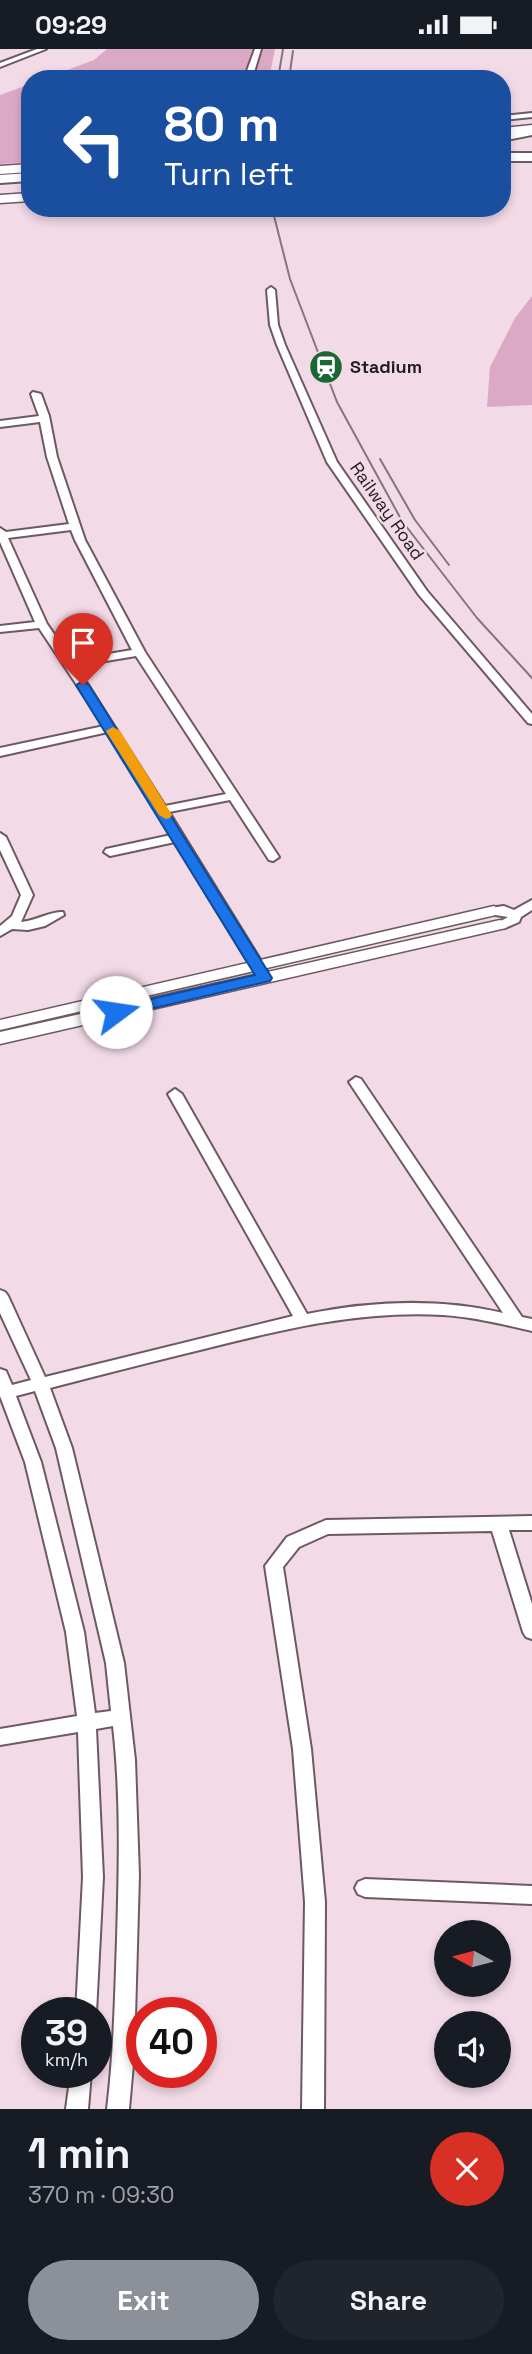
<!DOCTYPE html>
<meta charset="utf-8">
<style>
body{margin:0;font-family:"Space Grotesk",sans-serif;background:#20242c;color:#f1f3f6;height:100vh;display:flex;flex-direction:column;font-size:26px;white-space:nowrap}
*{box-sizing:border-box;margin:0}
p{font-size:23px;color:#9ea1a6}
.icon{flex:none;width:38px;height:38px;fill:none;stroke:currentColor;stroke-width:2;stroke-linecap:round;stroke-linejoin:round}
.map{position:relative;height:2060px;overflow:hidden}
.drawer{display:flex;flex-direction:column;background:#171b24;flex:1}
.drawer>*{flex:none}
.hud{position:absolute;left:21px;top:21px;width:490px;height:147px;border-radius:28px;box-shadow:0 4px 10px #0003;background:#1a4fa0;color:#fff;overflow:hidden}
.needle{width:46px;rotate:277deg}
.fabs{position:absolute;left:434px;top:1871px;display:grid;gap:14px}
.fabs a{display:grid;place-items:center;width:77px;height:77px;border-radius:50%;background:#171b24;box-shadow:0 4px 10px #0003;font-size:35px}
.speed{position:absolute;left:21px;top:1948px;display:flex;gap:14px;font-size:35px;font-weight:700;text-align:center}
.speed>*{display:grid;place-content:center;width:91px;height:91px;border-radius:50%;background:#171b24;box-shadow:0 4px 10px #0003;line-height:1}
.speed small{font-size:18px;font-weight:400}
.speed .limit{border:10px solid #d22;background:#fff;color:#111}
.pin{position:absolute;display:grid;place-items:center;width:60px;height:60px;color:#fff;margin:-72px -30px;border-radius:50% 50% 50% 0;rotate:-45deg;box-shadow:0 0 7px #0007}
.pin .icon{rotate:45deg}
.me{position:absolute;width:77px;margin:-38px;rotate:76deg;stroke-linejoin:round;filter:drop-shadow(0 0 5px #0008)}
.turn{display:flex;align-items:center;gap:24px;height:147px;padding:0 28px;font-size:32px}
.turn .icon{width:91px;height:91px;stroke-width:2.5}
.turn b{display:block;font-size:49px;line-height:60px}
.round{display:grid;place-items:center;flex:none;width:74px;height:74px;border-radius:37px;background:#20242c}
.overview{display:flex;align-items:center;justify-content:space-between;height:119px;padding:0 28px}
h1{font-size:42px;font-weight:700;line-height:52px}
.button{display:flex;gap:14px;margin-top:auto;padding:14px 28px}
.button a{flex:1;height:80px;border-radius:42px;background:#8c9099;color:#fff;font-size:28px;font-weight:700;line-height:80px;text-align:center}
.button a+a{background:#20242c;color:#f1f3f6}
.status{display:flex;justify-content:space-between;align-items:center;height:49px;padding:0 35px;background:#171b24;direction:ltr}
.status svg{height:19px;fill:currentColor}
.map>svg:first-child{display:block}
.green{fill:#dba9c6}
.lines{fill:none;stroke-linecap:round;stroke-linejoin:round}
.minor-casing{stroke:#6d5964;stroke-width:4}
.tertiary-casing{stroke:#6d5964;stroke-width:3}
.trunk-casing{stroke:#6d5964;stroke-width:3}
.motorway-casing{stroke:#6d5964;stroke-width:4}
.minor{fill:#fff;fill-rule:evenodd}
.tertiary{fill:#fff;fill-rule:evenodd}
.trunk{fill:#fff;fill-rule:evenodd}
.motorway{fill:#fff;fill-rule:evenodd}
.tram{stroke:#85757e;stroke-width:2}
.route{fill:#1a73e8;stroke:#114b97;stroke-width:2}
.slow{fill:#f59e0b}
.labels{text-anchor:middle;stroke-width:5;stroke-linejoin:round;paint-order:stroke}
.far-poi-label{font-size:18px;font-weight:bold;fill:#231b20;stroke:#f2dae7;text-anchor:start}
.far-street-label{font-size:18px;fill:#231b20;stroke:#f2dae7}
</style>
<div class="status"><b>09:29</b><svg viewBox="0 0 49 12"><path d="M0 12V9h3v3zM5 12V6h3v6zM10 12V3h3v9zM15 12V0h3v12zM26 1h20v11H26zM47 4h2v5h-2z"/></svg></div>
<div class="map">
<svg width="532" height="2060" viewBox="0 0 532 2060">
<rect width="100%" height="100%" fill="#f2dae7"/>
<!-- green -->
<g class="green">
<polygon points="107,0 275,0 269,30 43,30 94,11"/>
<polygon points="30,35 30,113 0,115 0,46"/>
<polygon points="532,247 532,356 487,358 490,318 515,269"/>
</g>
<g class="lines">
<!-- minor casing -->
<g class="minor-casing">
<g id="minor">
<polygon points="37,0 46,0 0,18 0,14"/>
<polygon points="255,0 261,0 252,30 244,30"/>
<polygon points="532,64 532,68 502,71 502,67"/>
<polygon points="271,238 275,241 278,276 285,296 337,413 427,542 532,665 532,675 528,674 419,546 327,413 277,296 270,276 267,241"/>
<path d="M33 343 41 345 49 367 57 408 85 491 145 603 279 808 273 812 269 811 230 751 169 763 271 928 269 931H259L175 793 110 807 104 803 106 800 171 786 108 683 0 707V699L104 677 39 579 0 583V577L35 573 0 493V479L6 483 69 475 47 408 40 373 0 378V372L39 367 31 345ZM71 481 75 491 132 601 72 611 47 575 8 489ZM136 607 226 745 165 757 76 617Z"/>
<path d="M0 784 6 788 33 846 21 873C36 872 50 862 63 863L64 866 45 877 28 881 12 880 0 887V877L12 867 21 846 0 801Z"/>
<polygon points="532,851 532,861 521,868 519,873 505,879 495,879 494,876 508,868 489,865 488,862 489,859 504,857 514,861"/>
<path d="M356 1028 361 1030 522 1268 532 1270V1282C502 1275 473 1268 443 1266 360 1261 279 1281 200 1301 150 1313 100 1326 50 1339L72 1399 124 1614 135 1711 139 1826 134 2004 129 2060H107C114 2003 115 1947 117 1890 119 1819 121 1748 113 1677L96 1680 103 1828 96 1964H76L83 1828 78 1683 0 1696V1680L77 1667 66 1583 25 1413 0 1347V1320L6 1322 12 1336 31 1331 0 1264V1241L5 1243 8 1247 45 1328 293 1267 168 1045 175 1040 182 1045 307 1265C371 1252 439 1249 503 1264L349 1033ZM35 1342 56 1399 106 1614 111 1662 95 1664 84 1583 41 1413 16 1347Z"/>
<polygon points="532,1467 532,1481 509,1481 532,1555 532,1590 526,1588 523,1583 492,1482 328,1485 299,1498 283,1518 311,1700 325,1853 324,2060 302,2060 305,1853 293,1700 265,1517 287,1488 326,1471"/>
<polygon points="365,1830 532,1837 532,1855 365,1848 358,1845 355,1839 358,1833"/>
<polygon points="71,2023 91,2023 88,2060 66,2060"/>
</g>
</g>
<!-- tertiary casing -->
<g class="tertiary-casing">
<g id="tertiary">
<polygon points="494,857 502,862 500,865 0,981 0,971"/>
<polygon points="500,871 506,873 508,876 506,879 0,995 0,983"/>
</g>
</g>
<!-- trunk casing -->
<g class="trunk-casing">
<g id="trunk">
<polygon points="532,76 532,84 502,87 502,79"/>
<polygon points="30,115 30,123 0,125 0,117"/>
<polygon points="30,144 30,152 0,154 0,146"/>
</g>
</g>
<!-- motorway casing -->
<g class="motorway-casing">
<g id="motorway">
<polygon points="532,78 532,86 502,92 502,84"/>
<rect x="502" y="104" width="30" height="8"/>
<polygon points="30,124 30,132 0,134 0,126"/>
</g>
</g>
<!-- minor -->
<use href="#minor" class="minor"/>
<!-- tertiary -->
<use href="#tertiary" class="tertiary"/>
<!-- trunk -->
<use href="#trunk" class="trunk"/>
<!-- motorway -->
<use href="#motorway" class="motorway"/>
<!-- tram -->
<g class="tram">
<polyline points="278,30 283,0"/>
<polyline points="289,30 293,2"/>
<polyline points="272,159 290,230 337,353 402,472 477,569 532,629"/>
<polyline points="380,410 415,471 449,516"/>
</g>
</g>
<!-- route -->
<polygon class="route" points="83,632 89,636 272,929 270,932 116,968 108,963 116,958 255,926 76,636"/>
<!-- slow -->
<polygon class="slow" points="113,678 120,682 172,766 170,769 166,770 159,766 106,682"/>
<!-- icons -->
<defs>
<g id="station-disc" transform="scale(1.75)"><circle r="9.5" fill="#1a6634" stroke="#f2dae7"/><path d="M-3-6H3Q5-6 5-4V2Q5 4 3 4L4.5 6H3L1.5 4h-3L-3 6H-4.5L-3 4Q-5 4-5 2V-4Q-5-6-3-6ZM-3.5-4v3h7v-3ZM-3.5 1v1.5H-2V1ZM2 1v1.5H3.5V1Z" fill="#fff"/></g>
</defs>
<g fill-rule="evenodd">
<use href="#station-disc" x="326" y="318"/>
</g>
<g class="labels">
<!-- far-poi labels -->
<g class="far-poi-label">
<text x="350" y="324">Stadium</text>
</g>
<!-- far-street labels -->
<g class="far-street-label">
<text transform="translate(387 462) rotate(55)" y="6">Railway Road</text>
</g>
</g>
</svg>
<div class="fabs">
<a><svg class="needle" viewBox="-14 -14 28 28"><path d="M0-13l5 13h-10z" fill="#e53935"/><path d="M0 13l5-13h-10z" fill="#9ea1a6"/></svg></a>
<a><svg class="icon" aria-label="sound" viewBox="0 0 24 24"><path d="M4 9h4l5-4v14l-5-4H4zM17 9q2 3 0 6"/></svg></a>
</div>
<div class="speed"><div>39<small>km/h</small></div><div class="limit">40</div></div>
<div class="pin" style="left:83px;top:636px;background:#d93025"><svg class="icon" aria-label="arrive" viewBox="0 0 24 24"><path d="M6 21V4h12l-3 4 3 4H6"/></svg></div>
<svg class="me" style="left:116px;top:963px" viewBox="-20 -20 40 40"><circle r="19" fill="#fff"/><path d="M0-13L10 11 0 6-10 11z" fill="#1a73e8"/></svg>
<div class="hud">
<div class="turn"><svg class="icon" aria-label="left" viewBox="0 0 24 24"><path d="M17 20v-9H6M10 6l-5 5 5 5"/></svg><div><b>80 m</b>Turn left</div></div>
</div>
</div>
<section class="drawer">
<div class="overview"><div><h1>1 min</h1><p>370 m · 09:30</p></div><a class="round" style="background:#d93025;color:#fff"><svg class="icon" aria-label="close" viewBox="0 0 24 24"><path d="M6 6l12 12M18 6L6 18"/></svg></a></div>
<div class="button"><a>Exit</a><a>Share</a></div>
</section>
